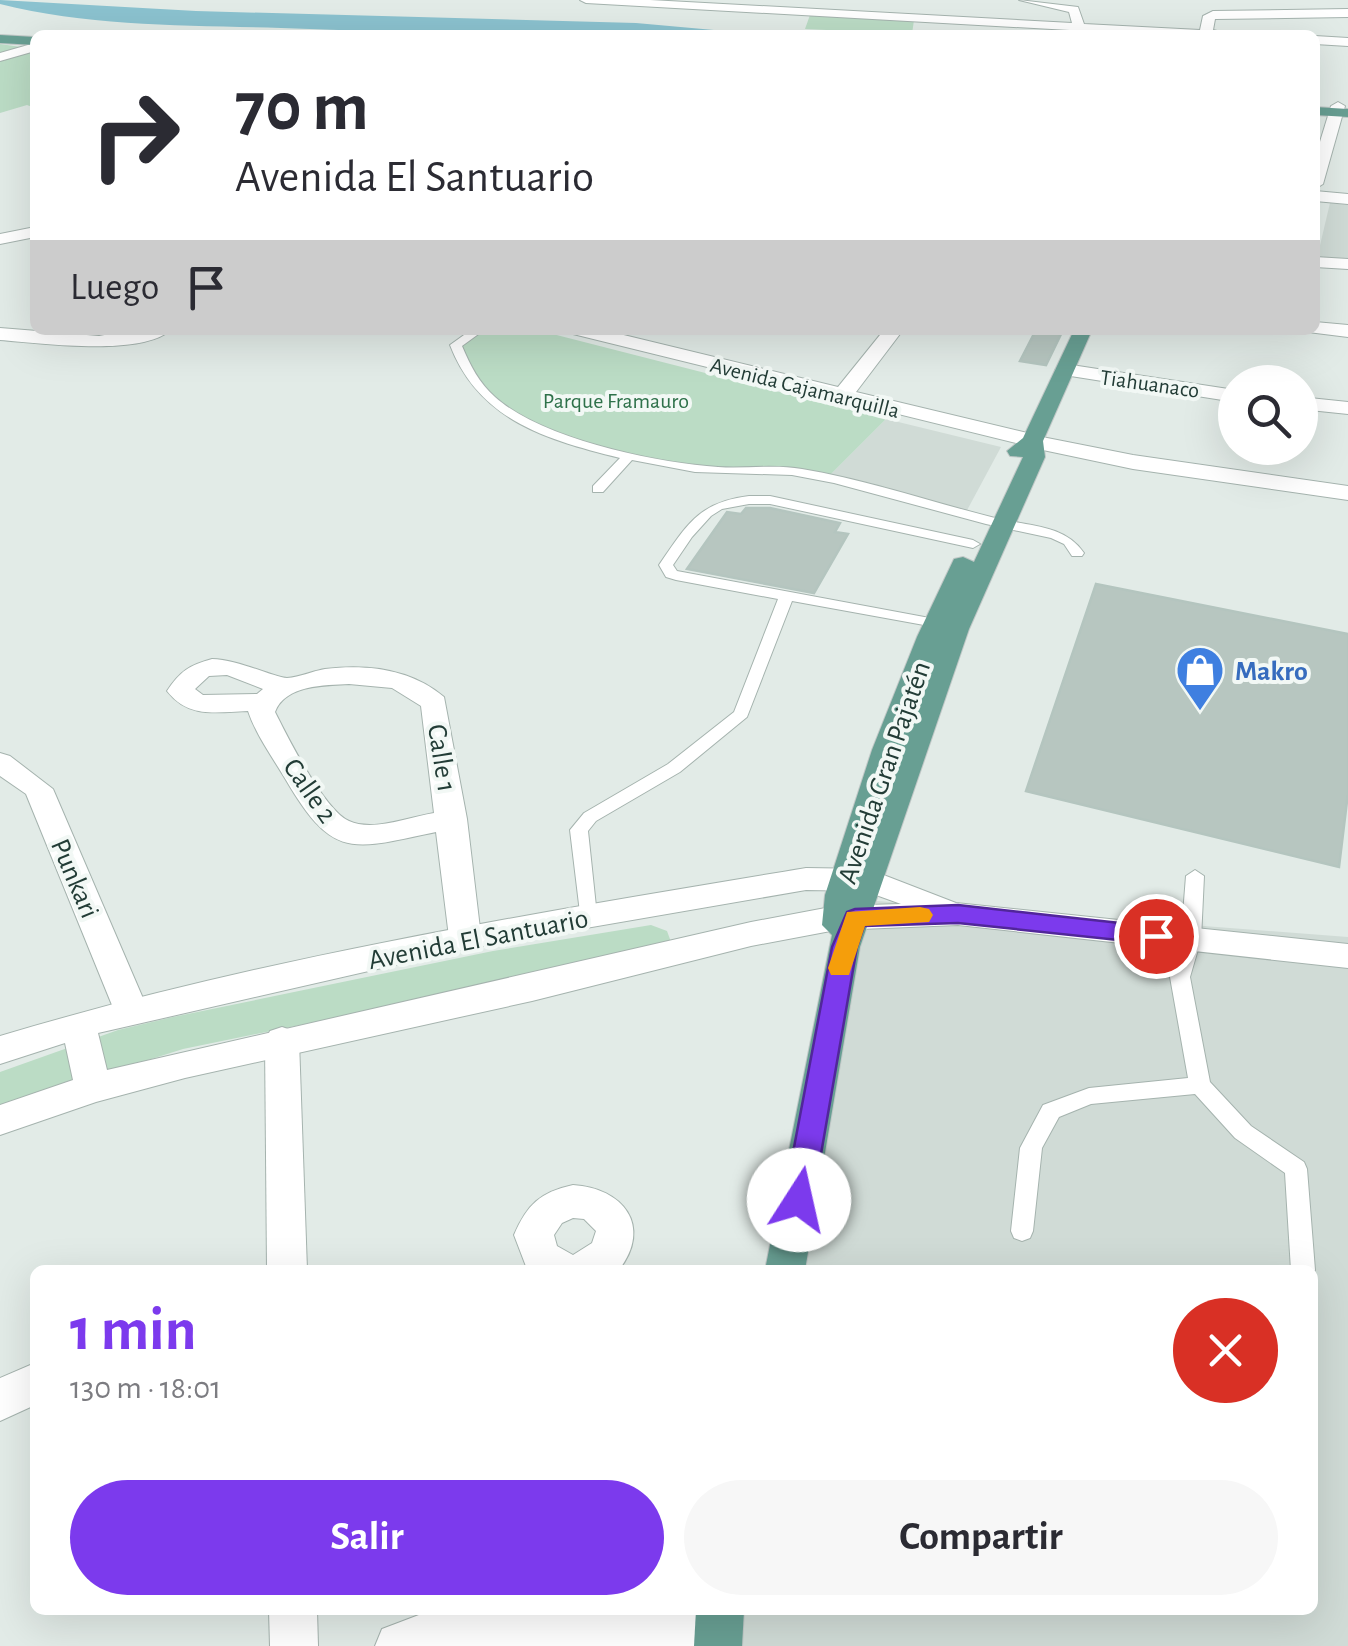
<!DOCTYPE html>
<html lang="es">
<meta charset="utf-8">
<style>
body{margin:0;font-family:"Alegreya Sans",sans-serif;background:#f7f7f7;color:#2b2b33;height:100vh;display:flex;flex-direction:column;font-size:38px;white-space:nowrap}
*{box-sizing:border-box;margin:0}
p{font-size:32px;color:#7c7c81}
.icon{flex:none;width:55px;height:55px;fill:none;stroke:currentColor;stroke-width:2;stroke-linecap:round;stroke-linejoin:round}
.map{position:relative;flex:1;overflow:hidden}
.drawer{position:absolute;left:30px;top:1265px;width:1288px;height:350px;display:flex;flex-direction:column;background:#fff;border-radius:15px;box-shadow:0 10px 40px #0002}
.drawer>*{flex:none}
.hud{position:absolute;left:30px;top:30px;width:1290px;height:305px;border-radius:15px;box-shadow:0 10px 40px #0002;background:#fff;color:#2b2b33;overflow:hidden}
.fabs{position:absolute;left:1218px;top:365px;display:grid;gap:20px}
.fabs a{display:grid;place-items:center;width:100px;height:100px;border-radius:50%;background:#fff;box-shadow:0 10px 40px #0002;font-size:50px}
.pin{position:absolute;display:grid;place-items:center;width:85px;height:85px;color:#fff;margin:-42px;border:5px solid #fff;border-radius:50%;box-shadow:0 2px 10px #0007}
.me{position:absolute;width:110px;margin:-55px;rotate:10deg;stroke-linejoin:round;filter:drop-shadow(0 0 8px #0008)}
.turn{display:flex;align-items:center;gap:35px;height:210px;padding:0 40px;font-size:45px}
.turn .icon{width:130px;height:130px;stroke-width:2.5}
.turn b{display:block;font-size:70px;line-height:85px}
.then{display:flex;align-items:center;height:95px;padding:0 40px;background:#0003;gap:20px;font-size:38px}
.round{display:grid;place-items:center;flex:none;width:105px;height:105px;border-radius:52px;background:#f7f7f7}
.headline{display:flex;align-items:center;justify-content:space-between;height:170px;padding:0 40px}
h1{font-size:60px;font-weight:700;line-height:75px;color:#7c3aed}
.action{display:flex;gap:20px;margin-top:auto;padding:20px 40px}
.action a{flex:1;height:115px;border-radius:60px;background:#7c3aed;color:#fff;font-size:40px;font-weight:700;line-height:115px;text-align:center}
.action a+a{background:#f7f7f7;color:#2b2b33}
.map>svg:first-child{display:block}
.built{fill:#d0dbd6}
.green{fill:#bbdcc5}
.water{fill:#8bc2cf}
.building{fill:#b7c6c0;stroke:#b4c5bf;stroke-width:2.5}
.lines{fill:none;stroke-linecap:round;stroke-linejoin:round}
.service-casing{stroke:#a5b3ae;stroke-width:2}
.minor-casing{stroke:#a5b3ae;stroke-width:2}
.tertiary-casing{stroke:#a5b3ae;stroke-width:2}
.primary-casing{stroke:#c1c8c7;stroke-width:2}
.service{fill:#fff;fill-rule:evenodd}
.minor{fill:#fff;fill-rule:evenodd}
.tertiary{fill:#fff;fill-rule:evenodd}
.primary{fill:#689f93;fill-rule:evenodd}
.route{fill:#7c3aed;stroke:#51269a;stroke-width:2.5}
.slow{fill:#f59e0b}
.labels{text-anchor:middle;stroke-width:8;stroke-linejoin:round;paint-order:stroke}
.far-street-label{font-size:22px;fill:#223c36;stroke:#f2f8f5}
.far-park-label{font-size:22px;fill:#2e714a;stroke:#f2f8f5}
.shop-label{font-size:28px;font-weight:bold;fill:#366cbe;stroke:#f2f8f5;text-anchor:start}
.street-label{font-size:28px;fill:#223c36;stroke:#f2f8f5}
</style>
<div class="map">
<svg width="1348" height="1646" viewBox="0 0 1348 1646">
<rect width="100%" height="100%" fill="#e2ebe7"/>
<!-- built -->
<g class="built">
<polygon points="1330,203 1348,205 1348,260 1317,258"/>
<polygon points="886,419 1001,447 965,514 828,477"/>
<polygon points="864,900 1348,937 1348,1646 713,1646 706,1610 1312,1610 1312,1270 781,1270"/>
</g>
<!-- green -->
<g class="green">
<polygon points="810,15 914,20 912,34 805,29"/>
<polygon points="0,44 35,49 35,108 27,105 0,113"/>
<path d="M485 330H537L886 419 828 477C729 470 543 460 474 379 466 370 463 355 459 344Z"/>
<polygon points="651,925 667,931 671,942 525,979 183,1049 0,1107 0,1072 118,1030 173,1017 493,951"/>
</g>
<!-- water -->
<path class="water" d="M0 0 196 11 636 23 770 35C607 35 444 34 281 28 186 25 92 27 0 4Z"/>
<!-- building -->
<g class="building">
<polygon points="1036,330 1063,330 1046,365 1020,361"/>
<polygon points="746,508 770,508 840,523 835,532 848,534 814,593 687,569 727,512 741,514"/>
<polygon points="1096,584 1348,634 1348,793 1339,867 1026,791"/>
</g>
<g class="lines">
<!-- service casing -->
<g class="service-casing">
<g id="service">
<path d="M471 330H484L462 346C470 365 479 383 495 397 542 439 656 463 718 467 746 469 774 464 802 469 868 480 931 502 995 518 1027 526 1065 524 1084 553L1082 556H1072L1064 544 1051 538 986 524 834 483 792 475 695 472 632 460 603 492H593V486L620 458C548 440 479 421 450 345Z"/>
<path d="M749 496H770L973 540 980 544 973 548 770 504H749L722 509 711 516 692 537 673 565 677 571 935 619 942 623 935 627 792 601 747 717 680 772 596 821 588 831 597 916 595 921H581L570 830 584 813 668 764 734 712 778 599 676 580 666 577 659 565C686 526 698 502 749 496Z"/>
<polygon points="1195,870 1204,876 1201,939 1190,977 1210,1082 1251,1126 1304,1162 1307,1169 1315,1270 1312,1275 1312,1270 1291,1270 1285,1173 1235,1138 1195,1094 1091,1104 1059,1117 1042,1148 1033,1231 1030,1238 1022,1241 1014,1238 1011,1231 1020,1148 1043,1105 1089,1088 1188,1078 1170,977 1181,939 1186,876"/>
</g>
</g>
<!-- minor casing -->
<g class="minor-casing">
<g id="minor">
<polygon points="580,0 650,0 1072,23 1069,12 1019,0 1078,7 1084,24 1200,30 1203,16 1213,11 1348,9 1348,17 1215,19 1213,30 1233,35 1159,35 586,3"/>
<polygon points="1315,36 1348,38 1348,46 1315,44"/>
<polygon points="35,43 35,51 0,61 0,53"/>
<polygon points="1338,102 1345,106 1323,184 1315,189 1315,158 1331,106"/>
<polygon points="1315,191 1348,194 1348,204 1315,201"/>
<polygon points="35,227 35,237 0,244 0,234"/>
<polygon points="1315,257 1348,259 1348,269 1315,267"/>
<path d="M0 328 99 336 132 330H171C139 357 41 343 0 340Z"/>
<polygon points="571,330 603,330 838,387 884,330 903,330 856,392 1040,436 1043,441 1032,447 573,334"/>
<polygon points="1065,364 1235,390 1235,402 1058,374 1055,370"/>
<polygon points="1300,397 1348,402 1348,414 1300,409"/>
<path d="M212 659C237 659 275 678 287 678 300 677 313 671 325 669 367 664 411 669 444 697L467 819 481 937 477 945 465 949 453 945 449 937 436 832C351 850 333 860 286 780 273 758 256 735 248 711 216 712 189 719 167 691 180 671 190 665 212 659ZM227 675 263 689 257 694 203 695 195 689 209 676ZM349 684 392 688 421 706 434 813C410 817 372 832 349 821 324 810 288 738 275 712 285 685 325 685 349 684Z"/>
<polygon points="0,753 10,756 53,789 148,1010 143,1019 131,1023 119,1019 114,1010 26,794 0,776"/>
<polygon points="282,1027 294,1031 299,1041 307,1270 267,1270 265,1041 270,1031"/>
<path d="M573 1185C623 1188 653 1226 619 1270L527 1269 514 1235C527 1205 540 1192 573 1185ZM573 1218 584 1219 596 1231 592 1243 573 1255 557 1246 554 1235 562 1223Z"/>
<polygon points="35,1363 35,1405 0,1421 0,1378"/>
<polygon points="269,1610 317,1610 318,1646 270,1646"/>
<polygon points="432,1610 736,1610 742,1624 735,1641 723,1646 375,1646 382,1629"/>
</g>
</g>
<!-- tertiary casing -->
<g class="tertiary-casing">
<g id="tertiary">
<polygon points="1315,322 1348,325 1348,337 1308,332 1315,330"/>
<polygon points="1032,435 1133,455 1348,486 1348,500 1133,469 1024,446 1021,441 1024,436"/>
<path d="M806 868 868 869 956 903 1348 944V968L958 925 836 930 751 946 532 1001 185 1078 96 1102 0 1135V1105L73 1080 65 1043 0 1064V1036C264 957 535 913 806 868ZM806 890 865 891 901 904 836 906 751 922 107 1070 98 1033 465 949Z"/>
</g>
</g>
<!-- primary casing -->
<g class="primary-casing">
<g id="primary">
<polygon points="0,35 35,37 35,45 0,43"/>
<polygon points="1315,107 1348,109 1348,117 1315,115"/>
<polygon points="1074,330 1092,330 1043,441 1045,457 969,629 860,947 805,1270 765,1270 832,935 822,925 825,895 872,750 917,637 954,559 963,557 974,562 1023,457 1010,456 1007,451 1023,438"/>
<polygon points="696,1610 744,1610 742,1646 694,1646"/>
</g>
</g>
<!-- service -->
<use href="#service" class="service"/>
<!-- minor -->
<use href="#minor" class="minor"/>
<!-- tertiary -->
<use href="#tertiary" class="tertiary"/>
<!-- primary -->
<use href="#primary" class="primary"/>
</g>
<!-- route -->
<polygon class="route" points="958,905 1156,927 1169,936 1156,944 958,923 864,926 857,947 813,1200 809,1208 799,1212 788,1208 784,1200 832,947 847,912 855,909"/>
<!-- slow -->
<polygon class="slow" points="920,907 929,909 933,915 929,922 865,926 849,975 831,975 828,968 847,912"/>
<!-- icons -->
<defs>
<g id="shop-pin" transform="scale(2.5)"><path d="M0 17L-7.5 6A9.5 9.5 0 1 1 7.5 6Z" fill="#3f7fe0" stroke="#f2f8f5"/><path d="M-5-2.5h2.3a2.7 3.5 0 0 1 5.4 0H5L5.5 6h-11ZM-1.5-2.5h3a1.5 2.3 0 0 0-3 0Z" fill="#fff"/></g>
</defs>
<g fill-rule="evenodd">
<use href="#shop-pin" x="1200" y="670"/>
</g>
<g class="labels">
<!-- far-street labels -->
<g class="far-street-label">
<text transform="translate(1150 383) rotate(8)" y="8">Tiahuanaco</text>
<text transform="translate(805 387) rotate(14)" y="8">Avenida Cajamarquilla</text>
</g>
<!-- far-park labels -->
<g class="far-park-label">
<text x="616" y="408">Parque Framauro</text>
</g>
<!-- shop labels -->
<g class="shop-label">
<text x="1235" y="680">Makro</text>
</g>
<!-- street labels -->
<g class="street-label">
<text transform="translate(443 758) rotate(81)" y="10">Calle 1</text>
<text transform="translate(883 772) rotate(-71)" y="10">Avenida Gran Pajatén</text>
<text transform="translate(311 790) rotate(55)" y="10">Calle 2</text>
<text transform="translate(76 878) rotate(67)" y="10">Punkari</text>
<text transform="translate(478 938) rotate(-11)" y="10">Avenida El Santuario</text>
</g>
</g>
</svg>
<div class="fabs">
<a><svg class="icon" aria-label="search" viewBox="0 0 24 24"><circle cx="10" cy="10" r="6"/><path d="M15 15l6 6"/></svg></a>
</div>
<div class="pin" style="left:1156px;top:936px;background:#d93025"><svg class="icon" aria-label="arrive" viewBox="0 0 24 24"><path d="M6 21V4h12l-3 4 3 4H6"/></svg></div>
<svg class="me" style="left:799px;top:1200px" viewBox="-20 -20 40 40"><circle r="19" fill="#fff"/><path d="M0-13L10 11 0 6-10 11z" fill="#7c3aed"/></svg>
<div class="hud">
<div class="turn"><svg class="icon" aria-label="right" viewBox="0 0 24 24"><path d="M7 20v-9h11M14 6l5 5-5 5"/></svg><div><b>70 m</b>Avenida El Santuario</div></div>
<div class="then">Luego<svg class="icon" aria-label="arrive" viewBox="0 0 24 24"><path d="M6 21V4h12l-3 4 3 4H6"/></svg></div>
</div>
<section class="drawer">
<div class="headline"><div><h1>1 min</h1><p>130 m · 18:01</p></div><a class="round" style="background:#d93025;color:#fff"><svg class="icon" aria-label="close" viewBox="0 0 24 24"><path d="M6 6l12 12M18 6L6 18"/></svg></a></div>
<div class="action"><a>Salir</a><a>Compartir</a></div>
</section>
</div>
